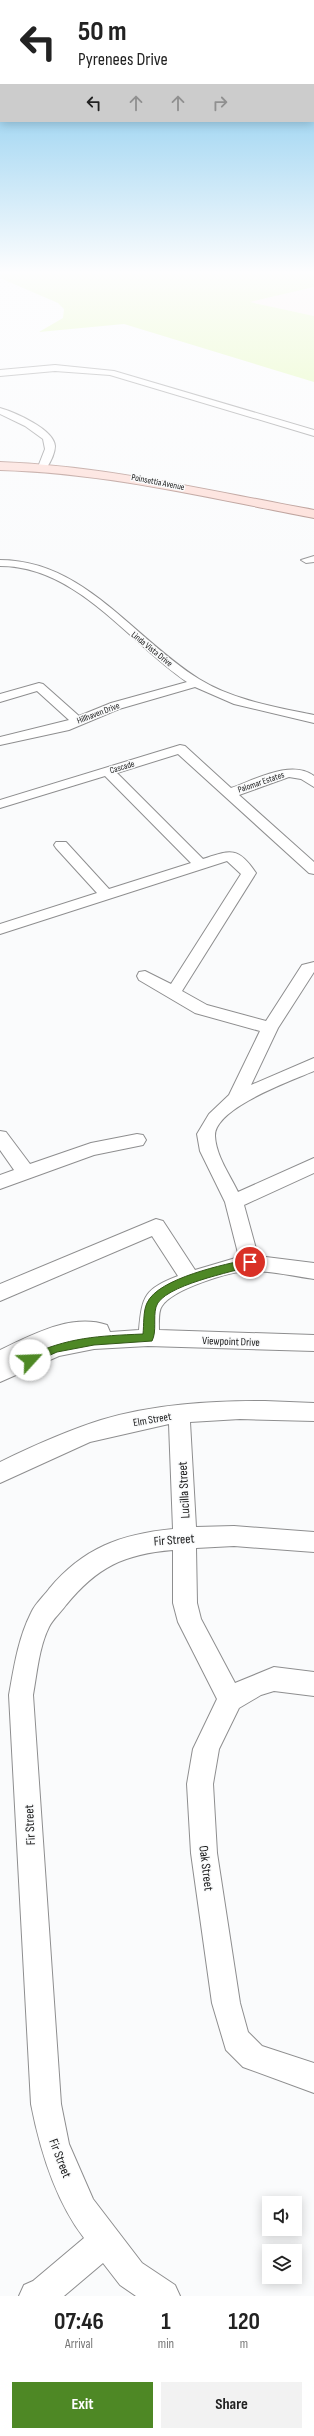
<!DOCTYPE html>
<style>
body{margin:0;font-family:"Sofia Sans Condensed",sans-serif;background:#f2f2f2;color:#222;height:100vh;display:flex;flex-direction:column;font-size:15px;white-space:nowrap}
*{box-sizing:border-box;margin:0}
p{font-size:13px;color:#767676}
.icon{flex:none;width:22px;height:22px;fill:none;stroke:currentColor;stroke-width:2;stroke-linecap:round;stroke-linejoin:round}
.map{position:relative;height:2296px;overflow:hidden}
.panel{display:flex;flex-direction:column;background:#fff;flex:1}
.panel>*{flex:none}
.hud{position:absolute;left:0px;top:0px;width:314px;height:122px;box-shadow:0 2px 10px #0003;background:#fff;color:#222;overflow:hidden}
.controls{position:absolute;left:262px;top:2196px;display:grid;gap:8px}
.controls a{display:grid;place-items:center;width:40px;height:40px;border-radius:0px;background:#fff;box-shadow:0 2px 10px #0003;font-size:20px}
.pin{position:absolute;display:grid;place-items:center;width:34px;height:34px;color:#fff;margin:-17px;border:2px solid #fff;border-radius:50%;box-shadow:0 1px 4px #0007}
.me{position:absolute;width:44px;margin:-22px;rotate:65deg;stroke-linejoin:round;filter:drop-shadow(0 0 3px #0008)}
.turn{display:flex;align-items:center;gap:14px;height:84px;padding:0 12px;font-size:18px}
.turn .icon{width:52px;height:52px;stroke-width:2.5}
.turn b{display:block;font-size:28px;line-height:34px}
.lanes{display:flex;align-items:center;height:38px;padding:0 12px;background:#0003;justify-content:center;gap:20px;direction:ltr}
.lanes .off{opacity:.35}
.eta{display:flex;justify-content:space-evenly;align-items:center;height:68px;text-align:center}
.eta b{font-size:24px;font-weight:700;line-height:28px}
.button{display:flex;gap:8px;margin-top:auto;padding:8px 12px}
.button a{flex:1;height:46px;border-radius:0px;background:#4e8825;color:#fff;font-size:16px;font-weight:700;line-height:46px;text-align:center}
.button a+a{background:#f2f2f2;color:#222}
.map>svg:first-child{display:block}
.industrial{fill:#fcede8}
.green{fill:#defaa7}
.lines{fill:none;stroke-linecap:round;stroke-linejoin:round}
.minor-casing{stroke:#8e8e8f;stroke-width:2}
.major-casing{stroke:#ac8880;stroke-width:2}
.minor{fill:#fff;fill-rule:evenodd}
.major{fill:#fddbd4;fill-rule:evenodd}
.route{fill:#4e8825;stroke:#335818}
.labels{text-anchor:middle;stroke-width:3;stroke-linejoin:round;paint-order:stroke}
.far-street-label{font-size:9px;fill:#191919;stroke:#fafbfc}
.street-label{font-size:11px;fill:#191919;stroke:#fafbfc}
.near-street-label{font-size:13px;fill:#191919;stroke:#fafbfc}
</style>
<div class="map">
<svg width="314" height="2296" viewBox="0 0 314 2296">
<rect width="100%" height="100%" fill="#fafbfc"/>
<!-- industrial -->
<polygon class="industrial" points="314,287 314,316 249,302"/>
<!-- green -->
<polygon class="green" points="0,271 314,271 314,287 250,302 314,316 314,382 124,324 39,332 63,318 64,309 58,303 0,278"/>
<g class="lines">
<!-- minor casing -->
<g class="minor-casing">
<g id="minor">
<polygon points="55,365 114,371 314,430 314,436 110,375 55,371 0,376 0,370"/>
<path d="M0 408C14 412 54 429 55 446 55 453 50 463 46 469L38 467 45 449 43 439 25 426 0 414Z"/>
<polygon points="314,556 314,562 306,563 301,560"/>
<path d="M0 560C84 560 133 638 199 679 233 700 275 707 314 715V723L234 704 195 687 119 709 69 730 0 745V737L69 720 37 691 0 702V694L39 683 43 684 79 716 111 703 187 682C128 642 77 566 0 566Z"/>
<path d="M180 745 185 746 231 788C255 780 291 759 314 776V787L301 779 289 777 239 795 314 862V874L309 873 178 754 117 773 203 859C230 850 238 846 256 873L182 991 207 1005 266 1021 302 965 314 962V972L278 1028 251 1085 314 1058V1071C293 1080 214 1108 215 1136 216 1156 230 1175 238 1192L314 1158V1173L244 1205 258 1256 314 1263V1279C293 1276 271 1271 250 1271 230 1271 173 1289 162 1306 158 1311 159 1324 159 1330L314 1335V1351L148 1346 94 1349 59 1356 0 1382V1350C32 1335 71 1313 107 1325L110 1332 139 1330C142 1295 145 1289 178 1276L152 1236 0 1301V1284L156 1219 163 1221 195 1270 239 1257 225 1202 200 1151 197 1134 209 1114 229 1095 260 1031 195 1013 139 980 137 976 139 972 145 971 171 984 241 874 227 861 0 934V924L97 893 56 848 54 845 56 842H66L109 889 191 863 105 776 0 808V800Z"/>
<polygon points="0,1131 6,1132 30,1164 91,1143 137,1134 143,1135 146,1140 143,1145 94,1155 0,1189 0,1175 14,1170 0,1150"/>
<path d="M265 1401 314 1403V1421L240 1419 190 1422 196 1527 234 1526 314 1532V1552L234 1546 196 1548 197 1603 201 1619 235 1683 274 1667 314 1672V1696L274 1691 261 1695 239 1708 219 1749 213 1784 217 1853 240 2003 248 2032 262 2046 314 2063V2093L243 2067 226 2050 212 2003 191 1853 187 1784 193 1749 217 1699 178 1622 173 1603V1550C124 1554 97 1567 66 1605 61 1612 53 1619 49 1627 39 1647 37 1673 33 1695L61 2104 69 2144 93 2199 142 2263 175 2285 180 2296H136L120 2285 103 2263 64 2296H19L24 2285 33 2281 84 2238C55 2200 40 2150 31 2104L9 1695C14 1667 18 1639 31 1613 35 1604 43 1597 49 1589 83 1548 121 1534 173 1529L169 1424 90 1442 0 1483V1462C33 1446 66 1431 101 1420 154 1404 210 1401 265 1401Z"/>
</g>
</g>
<!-- major casing -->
<g class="major-casing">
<path id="major" d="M0 462C107 466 209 491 314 510V518C209 498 107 473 0 470Z"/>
</g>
<!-- minor -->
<use href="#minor" class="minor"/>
<!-- major -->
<use href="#major" class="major"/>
</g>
<!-- sky -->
<linearGradient id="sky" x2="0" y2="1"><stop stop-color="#64bcea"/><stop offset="0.46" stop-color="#fdfdfe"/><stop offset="1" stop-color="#fdfdfe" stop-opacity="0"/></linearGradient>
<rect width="314" height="592" fill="url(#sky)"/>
<!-- route -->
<path class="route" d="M250 1259 254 1260V1265C234 1272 162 1285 156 1307 153 1318 157 1331 152 1341L94 1345 57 1352 30 1364 25 1360 26 1357C68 1337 98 1336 143 1334 144 1325 143 1311 147 1303 158 1278 226 1264 250 1259Z"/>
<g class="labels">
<!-- far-street labels -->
<g class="far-street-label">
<text transform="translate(158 482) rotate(11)" y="3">Poinsettia Avenue</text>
<text transform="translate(152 649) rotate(39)" y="3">Linda Vista Drive</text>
<text transform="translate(98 713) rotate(-21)" y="3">Hillhaven Drive</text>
<text transform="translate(122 767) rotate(-17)" y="3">Cascade</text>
<text transform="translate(261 782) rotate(-19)" y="3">Palomar Estates</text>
</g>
<!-- street labels -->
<g class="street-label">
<text transform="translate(231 1341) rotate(2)" y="4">Viewpoint Drive</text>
<text transform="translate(152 1419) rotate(-10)" y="4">Elm Street</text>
</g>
<!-- near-street labels -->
<g class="near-street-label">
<text transform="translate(183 1490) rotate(-93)" y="5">Lucilla Street</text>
<text transform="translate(174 1539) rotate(-4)" y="5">Fir Street</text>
<text transform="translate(29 1825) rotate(-93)" y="5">Fir Street</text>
<text transform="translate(207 1868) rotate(83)" y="5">Oak Street</text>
<text transform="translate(61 2158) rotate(69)" y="5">Fir Street</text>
</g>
</g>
</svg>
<div class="controls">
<a><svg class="icon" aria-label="sound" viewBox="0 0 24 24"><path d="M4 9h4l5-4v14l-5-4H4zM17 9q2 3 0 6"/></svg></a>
<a><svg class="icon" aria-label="layers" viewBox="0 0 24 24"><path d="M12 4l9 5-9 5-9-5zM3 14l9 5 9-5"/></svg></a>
</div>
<div class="pin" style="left:250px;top:1262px;background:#d93025"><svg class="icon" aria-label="arrive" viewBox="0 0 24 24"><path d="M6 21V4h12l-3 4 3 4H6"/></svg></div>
<svg class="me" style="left:30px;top:1360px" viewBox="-20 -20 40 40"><circle r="19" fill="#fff"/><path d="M0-13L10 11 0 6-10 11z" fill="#4e8825"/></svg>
<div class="hud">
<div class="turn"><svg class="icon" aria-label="left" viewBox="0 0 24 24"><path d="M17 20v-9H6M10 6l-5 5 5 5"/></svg><div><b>50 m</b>Pyrenees Drive</div></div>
<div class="lanes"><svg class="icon" aria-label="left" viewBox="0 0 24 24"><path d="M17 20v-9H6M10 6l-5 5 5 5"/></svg><svg class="icon off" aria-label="ahead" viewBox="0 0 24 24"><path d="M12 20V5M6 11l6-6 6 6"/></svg><svg class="icon off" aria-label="ahead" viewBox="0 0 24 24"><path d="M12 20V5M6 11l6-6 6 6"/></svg><svg class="icon off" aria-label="right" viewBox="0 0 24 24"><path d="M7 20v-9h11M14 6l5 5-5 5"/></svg></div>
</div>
</div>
<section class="panel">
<div class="eta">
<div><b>07:46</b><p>Arrival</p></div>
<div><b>1</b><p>min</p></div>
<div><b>120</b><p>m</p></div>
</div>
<div class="button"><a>Exit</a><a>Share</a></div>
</section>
